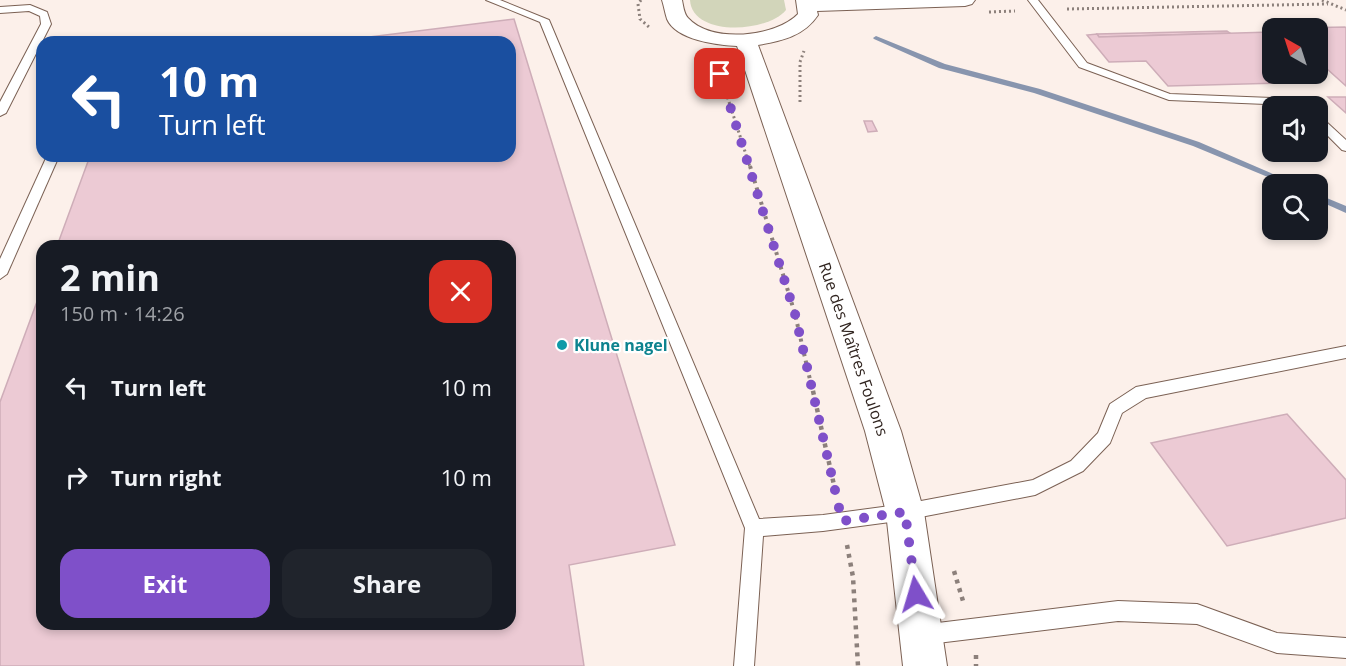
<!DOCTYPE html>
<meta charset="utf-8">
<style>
body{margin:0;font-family:"Open Sans",sans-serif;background:#20242c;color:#f1f3f6;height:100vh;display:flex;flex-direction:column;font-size:22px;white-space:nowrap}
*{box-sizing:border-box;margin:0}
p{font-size:20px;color:#9ea1a6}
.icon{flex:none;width:33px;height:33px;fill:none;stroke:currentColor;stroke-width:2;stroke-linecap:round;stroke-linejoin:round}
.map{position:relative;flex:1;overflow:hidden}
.side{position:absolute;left:36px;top:240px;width:480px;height:390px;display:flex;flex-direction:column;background:#171b24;border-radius:18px;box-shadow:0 3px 9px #0003}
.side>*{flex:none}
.top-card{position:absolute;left:36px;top:36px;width:480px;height:126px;border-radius:18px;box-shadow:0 3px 9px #0003;background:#1a4fa0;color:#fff;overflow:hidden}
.needle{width:39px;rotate:321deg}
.controls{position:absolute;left:1262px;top:18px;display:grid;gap:12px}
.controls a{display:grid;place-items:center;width:66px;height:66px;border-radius:12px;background:#171b24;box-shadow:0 3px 9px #0003;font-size:30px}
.pin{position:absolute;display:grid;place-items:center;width:51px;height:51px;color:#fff;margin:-26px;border-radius:12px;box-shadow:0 3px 9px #0006}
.me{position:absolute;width:66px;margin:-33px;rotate:353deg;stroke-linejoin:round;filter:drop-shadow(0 0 4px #0008)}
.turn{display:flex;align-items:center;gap:21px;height:126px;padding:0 24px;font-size:27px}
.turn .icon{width:78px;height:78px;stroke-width:2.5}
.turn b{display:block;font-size:42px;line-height:51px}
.round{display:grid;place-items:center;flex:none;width:63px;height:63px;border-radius:18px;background:#20242c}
.overview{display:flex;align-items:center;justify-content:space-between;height:102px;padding:0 24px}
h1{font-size:36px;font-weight:700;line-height:45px}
.action{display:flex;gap:12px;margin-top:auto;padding:12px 24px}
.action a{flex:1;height:69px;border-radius:18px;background:#7f50c9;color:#fff;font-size:24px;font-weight:700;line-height:69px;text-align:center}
.action a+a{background:#20242c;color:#f1f3f6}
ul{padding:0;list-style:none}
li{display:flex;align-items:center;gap:18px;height:90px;padding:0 24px}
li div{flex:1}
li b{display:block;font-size:22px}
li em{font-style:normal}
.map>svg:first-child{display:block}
.green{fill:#d2d5ba}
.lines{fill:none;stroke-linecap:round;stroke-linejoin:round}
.stream{fill:#8895ae;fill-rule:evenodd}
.building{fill:#eccad4;stroke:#ceadb8;stroke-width:1.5}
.service-casing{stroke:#7b6154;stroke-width:2}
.minor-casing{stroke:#7b6154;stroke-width:2}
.path-far2{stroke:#8c807b;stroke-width:3;stroke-dasharray:2 3;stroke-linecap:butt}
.path-far1{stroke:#8c807b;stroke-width:4;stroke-dasharray:3 4.5;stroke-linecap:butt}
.path{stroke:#8c807b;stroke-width:4.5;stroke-dasharray:4 5;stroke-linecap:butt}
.service{fill:#fff;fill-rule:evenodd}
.minor{fill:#fff;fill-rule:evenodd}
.route{stroke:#7f50c9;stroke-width:10;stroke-dasharray:0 18}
.culture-dot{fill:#0f9aa8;stroke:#fff;stroke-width:2}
.labels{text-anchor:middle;stroke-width:4.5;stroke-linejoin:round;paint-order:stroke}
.culture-label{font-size:16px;font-weight:bold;fill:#0d838f;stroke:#fff;text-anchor:start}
.street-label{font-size:16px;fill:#30241f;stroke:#fff}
</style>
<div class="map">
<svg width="1346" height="666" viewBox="0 0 1346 666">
<rect width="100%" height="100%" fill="#fcf0ea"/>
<!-- green -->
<path class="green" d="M690 0H784L786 10C767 33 692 37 690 0Z"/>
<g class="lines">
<!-- stream -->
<g class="stream">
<polygon points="876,36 945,64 1040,89 1199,142 1296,184 1285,184 1193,146 1034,93 939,68 874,39 873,38"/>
<polygon points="1317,194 1346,206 1346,213 1317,200"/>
</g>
</g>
<!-- building -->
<g class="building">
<polygon points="514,19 675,545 569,565 584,666 0,666 0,402 42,288 42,624 510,624 510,246 57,246 90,156 510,156 510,42 329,42"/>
<polygon points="1345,27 1346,28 1346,86 1326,68 1317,69 1317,28 1298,28"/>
<polygon points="1227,31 1230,33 1099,37 1097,34"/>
<polygon points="1272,32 1272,70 1270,70 1283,83 1168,86 1146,61 1109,62 1087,35 1097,34 1099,37"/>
<polygon points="1328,97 1346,97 1346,113"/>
<polygon points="864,121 872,121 877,131 868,132"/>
<polygon points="1287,414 1346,480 1346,518 1227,546 1151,443"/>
</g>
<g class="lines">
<!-- service casing -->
<g class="service-casing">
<g id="service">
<polygon points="486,0 500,0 549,20 759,519 823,515 905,504 1033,480 1071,461 1098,433 1110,404 1136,387 1346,346 1346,358 1146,398 1122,413 1110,443 1083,471 1035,495 905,520 823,531 763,536 754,666 734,666 745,528 540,22"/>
<polygon points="1028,0 1038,0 1087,63 1170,94 1300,99 1311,106 1169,100 1079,67"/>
<polygon points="30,5 47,12 51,24 6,113 0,116 0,102 41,24 40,16 29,11 0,13 0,7"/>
<polygon points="1317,116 1321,117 1346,140 1346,151 1342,150 1317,125"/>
<polygon points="47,156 59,156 7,274 0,279 0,259"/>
<polygon points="1118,601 1197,604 1277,633 1346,638 1346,658 1277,653 1197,624 1118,621 921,645 914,642 911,635 914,628 921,625"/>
</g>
</g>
<!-- minor casing -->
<g class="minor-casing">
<path id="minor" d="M662 0H682C683 5 684 14 688 18 711 44 776 37 798 14L796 0H975L972 4 965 6 817 11 818 15C804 36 782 41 758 45L901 431 924 512 947 666H903L886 512 865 431 737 46C717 45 676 40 667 19 665 13 664 6 662 0Z"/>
</g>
<!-- path-far2 -->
<g class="path-far2">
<polyline points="641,0 638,4 640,19 649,27"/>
<polyline points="1322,0 1346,10"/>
<polyline points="1067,9 1328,4"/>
<polyline points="989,12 1015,11"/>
<polyline points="709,63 720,74 750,167"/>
<polyline points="800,102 800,62 804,51"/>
</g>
<!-- path-far1 -->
<polyline class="path-far1" points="750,166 795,314 811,384"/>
<!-- path -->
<g class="path">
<polyline points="811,382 836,494"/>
<polyline points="847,545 853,577 858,666"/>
<polyline points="954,571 963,601"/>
<polyline points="976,655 976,666"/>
</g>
<!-- service -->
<use href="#service" class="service"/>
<!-- minor -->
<use href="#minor" class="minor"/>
</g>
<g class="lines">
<!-- route -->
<polyline class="route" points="720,74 795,314 842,521 905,512 916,594"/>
</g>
<!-- markers -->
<circle class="culture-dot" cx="562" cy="345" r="6"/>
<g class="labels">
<!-- culture labels -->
<g class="culture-label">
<text x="574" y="351">Klune nagel</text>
</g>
<!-- street labels -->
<g class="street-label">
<text transform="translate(854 349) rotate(71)" y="6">Rue des Maîtres Foulons</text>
</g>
</g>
</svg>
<div class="controls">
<a><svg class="needle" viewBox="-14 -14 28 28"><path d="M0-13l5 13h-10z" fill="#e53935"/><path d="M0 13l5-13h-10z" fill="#9ea1a6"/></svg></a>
<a><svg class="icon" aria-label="sound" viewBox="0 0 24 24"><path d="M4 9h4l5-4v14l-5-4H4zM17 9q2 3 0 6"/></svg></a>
<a><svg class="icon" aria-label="search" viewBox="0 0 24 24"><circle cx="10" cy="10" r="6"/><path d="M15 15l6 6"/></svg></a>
</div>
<div class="pin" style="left:720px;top:74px;background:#d93025"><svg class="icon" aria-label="arrive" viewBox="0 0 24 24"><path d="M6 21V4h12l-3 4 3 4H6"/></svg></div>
<svg class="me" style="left:916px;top:594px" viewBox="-20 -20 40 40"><path d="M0-17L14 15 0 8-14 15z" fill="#7f50c9" stroke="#fff" stroke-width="4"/></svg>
<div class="top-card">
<div class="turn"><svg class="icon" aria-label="left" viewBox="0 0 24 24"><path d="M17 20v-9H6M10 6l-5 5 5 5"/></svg><div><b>10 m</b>Turn left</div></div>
</div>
<section class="side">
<div class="overview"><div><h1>2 min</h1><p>150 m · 14:26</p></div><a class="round" style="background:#d93025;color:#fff"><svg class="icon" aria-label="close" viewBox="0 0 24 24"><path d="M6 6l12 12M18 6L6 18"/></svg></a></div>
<ul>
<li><svg class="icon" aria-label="left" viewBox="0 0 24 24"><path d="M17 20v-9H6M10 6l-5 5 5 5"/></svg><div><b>Turn left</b></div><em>10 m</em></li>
<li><svg class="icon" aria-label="right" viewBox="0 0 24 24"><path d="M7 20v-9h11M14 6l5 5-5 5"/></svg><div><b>Turn right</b></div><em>10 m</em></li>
</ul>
<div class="action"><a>Exit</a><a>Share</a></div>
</section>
</div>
